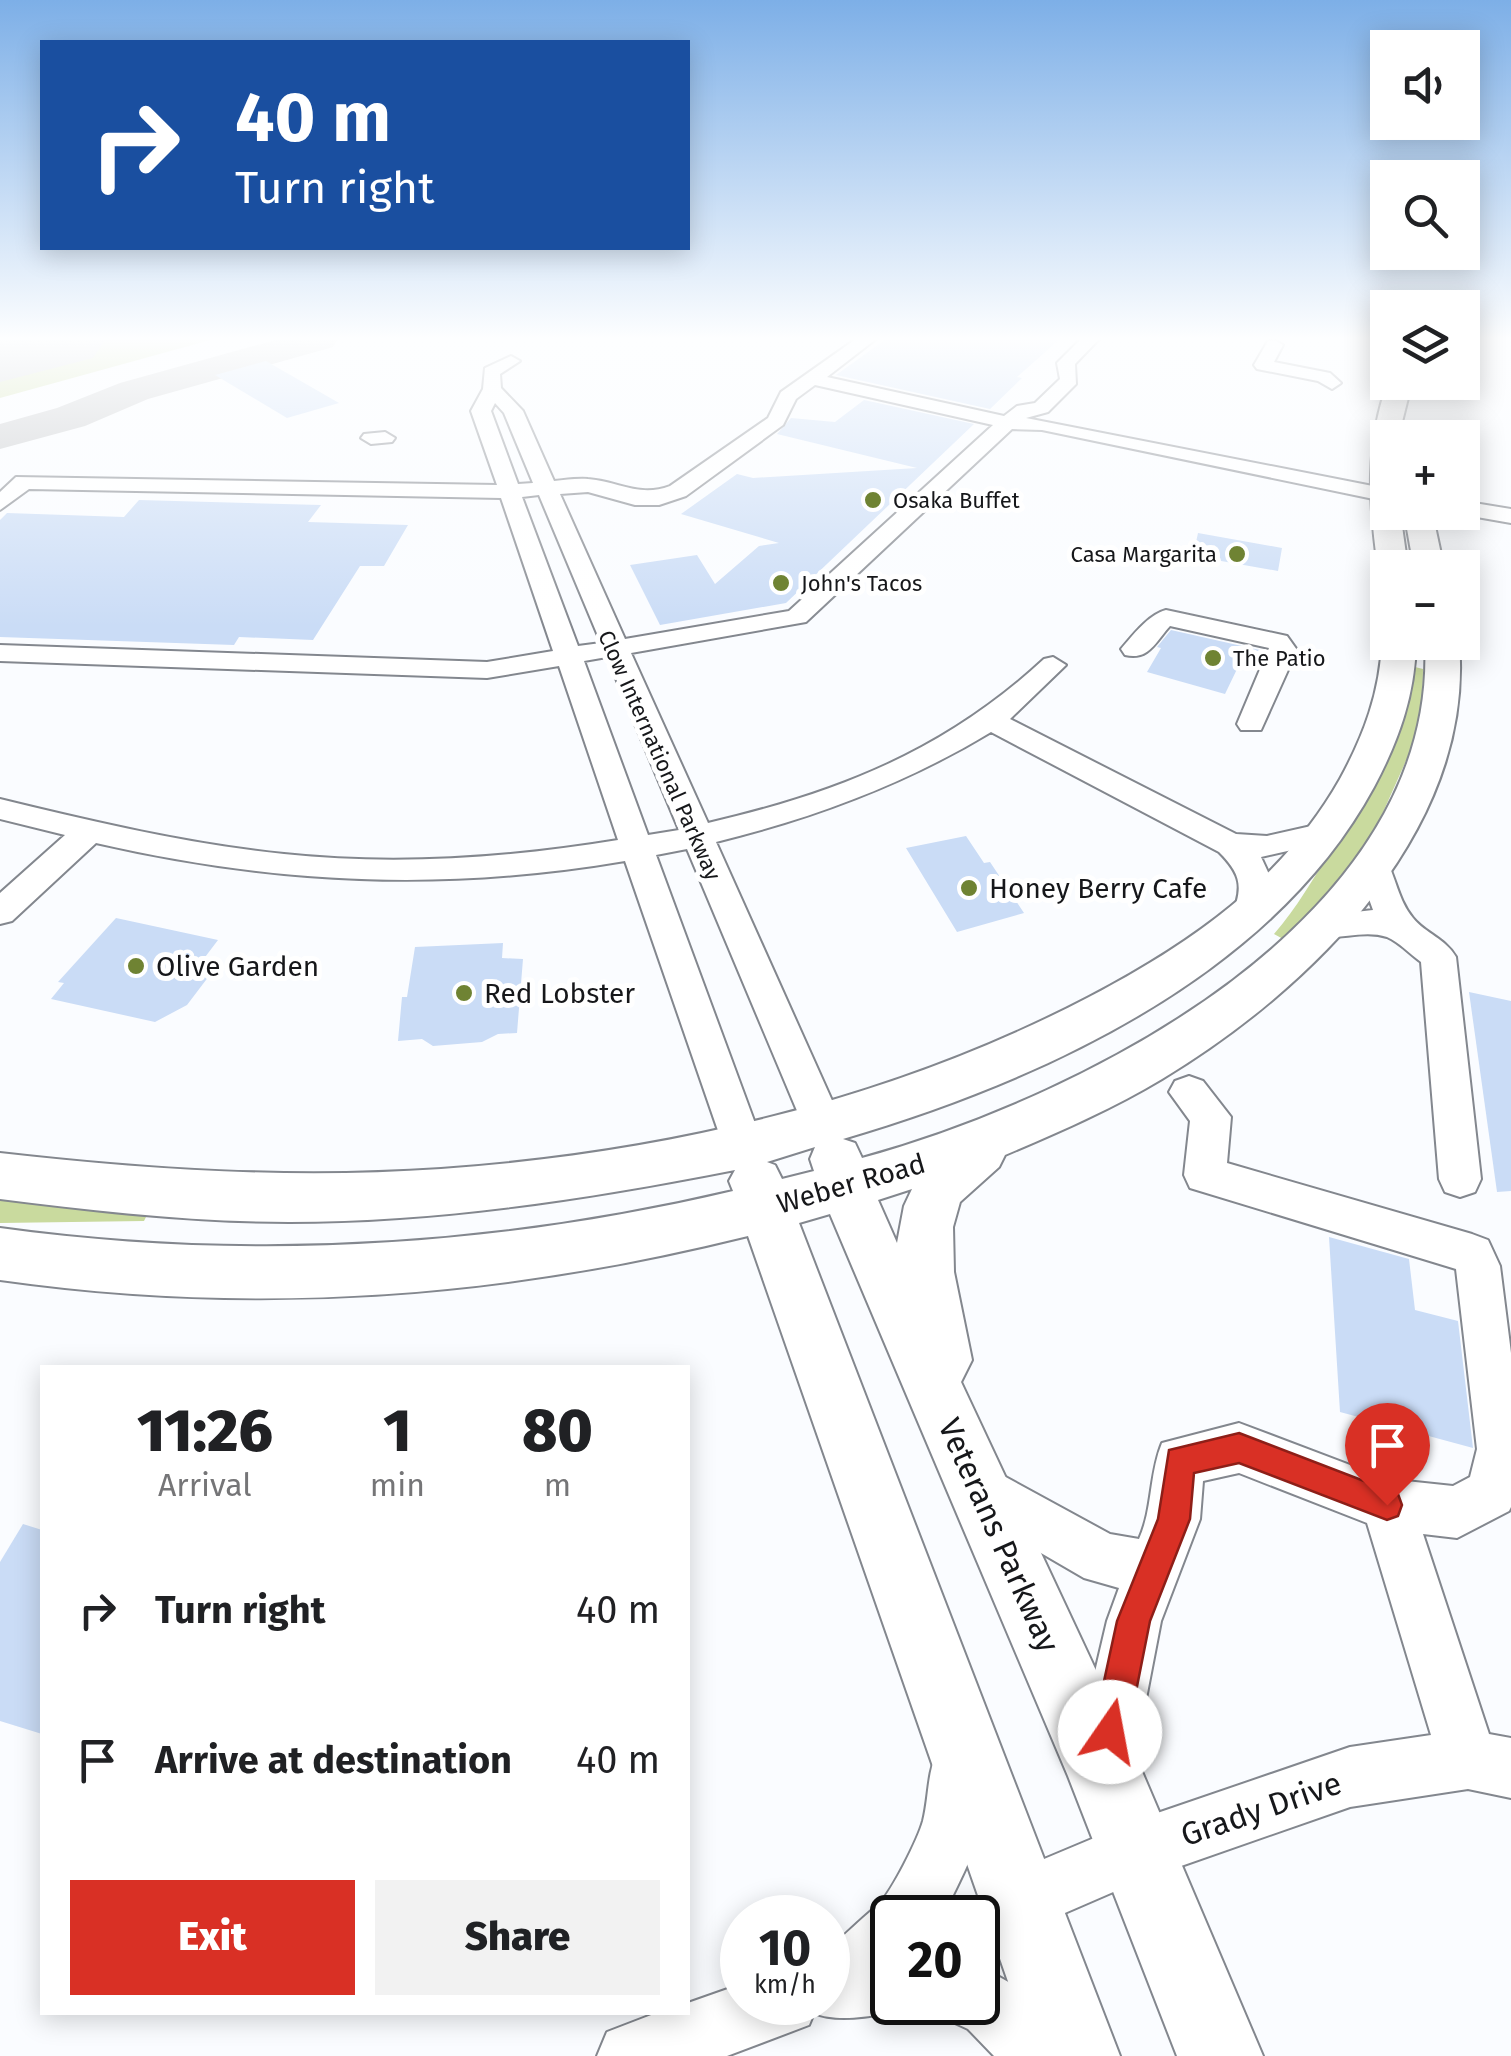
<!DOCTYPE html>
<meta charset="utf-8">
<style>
body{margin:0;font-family:"Fira Sans",sans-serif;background:#f2f2f2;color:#202124;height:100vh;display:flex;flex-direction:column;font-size:38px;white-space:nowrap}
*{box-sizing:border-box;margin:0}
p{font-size:32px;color:#757577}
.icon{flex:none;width:55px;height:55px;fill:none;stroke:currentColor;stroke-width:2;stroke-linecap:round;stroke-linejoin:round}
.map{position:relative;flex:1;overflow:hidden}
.panel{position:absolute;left:40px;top:1365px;width:650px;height:650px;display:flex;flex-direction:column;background:#fff;border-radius:0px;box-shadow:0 5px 25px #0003}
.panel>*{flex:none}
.banner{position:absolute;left:40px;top:40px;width:650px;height:210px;border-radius:0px;box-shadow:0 5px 25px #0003;background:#1a4fa0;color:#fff;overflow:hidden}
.tools{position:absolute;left:1370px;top:30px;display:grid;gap:20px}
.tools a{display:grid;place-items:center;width:110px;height:110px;border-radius:0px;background:#fff;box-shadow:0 5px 25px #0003;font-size:50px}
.speed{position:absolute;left:720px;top:1895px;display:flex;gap:20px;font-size:50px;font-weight:700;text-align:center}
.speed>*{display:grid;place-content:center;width:130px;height:130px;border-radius:50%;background:#fff;box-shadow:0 5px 25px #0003;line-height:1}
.speed small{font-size:25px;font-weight:400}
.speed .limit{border:5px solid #111;border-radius:15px;background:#fff;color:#111}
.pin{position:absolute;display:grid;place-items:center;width:85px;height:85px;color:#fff;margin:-102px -42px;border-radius:50% 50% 50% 0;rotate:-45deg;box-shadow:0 0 10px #0007}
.pin .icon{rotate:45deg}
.me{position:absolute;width:110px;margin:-55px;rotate:12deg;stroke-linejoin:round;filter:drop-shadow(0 0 8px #0008)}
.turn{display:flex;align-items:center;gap:35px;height:210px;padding:0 30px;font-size:45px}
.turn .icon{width:130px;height:130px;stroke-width:2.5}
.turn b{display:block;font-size:70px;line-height:85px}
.eta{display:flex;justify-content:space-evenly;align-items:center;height:170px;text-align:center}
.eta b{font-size:60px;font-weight:800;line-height:70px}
.primary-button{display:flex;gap:20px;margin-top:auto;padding:20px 30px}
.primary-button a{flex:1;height:115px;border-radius:0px;background:#d93025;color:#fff;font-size:40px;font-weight:800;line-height:115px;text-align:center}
.primary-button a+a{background:#f2f2f2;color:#202124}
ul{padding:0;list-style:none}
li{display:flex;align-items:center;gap:30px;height:150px;padding:0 30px}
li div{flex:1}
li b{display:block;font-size:38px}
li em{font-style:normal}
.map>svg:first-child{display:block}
.green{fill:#c9da9e}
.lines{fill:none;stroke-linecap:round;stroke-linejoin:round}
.taxiway{fill:#c2c4c7;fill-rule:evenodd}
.runway{fill:#c2c4c7;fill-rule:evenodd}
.building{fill:#cadcf6}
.minor-casing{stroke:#83878e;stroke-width:4}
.major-casing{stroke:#83878e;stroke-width:4}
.minor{fill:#fff;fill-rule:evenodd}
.major{fill:#fff;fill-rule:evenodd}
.route{fill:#d93025;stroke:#8d1f18;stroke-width:2.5}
.poi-dot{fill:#6f8333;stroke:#fff;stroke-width:4}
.labels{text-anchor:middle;stroke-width:10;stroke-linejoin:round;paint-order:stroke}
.far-poi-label{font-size:22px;fill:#16171a;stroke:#fff;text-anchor:start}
.far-street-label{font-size:22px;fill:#16171a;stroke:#fff}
.poi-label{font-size:28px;fill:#16171a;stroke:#fff;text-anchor:start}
.street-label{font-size:28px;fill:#16171a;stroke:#fff}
.near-street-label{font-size:32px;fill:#16171a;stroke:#fff}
</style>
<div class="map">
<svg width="1511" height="2056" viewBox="0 0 1511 2056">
<rect width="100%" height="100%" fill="#fafcff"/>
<!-- green -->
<g class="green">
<polygon points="99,339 214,339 0,398 0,364"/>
<path d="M1415 667 1423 669 1422 725 1372 837 1317 906 1283 939 1274 934C1297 908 1313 878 1332 850 1371 791 1406 739 1415 667Z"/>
<polygon points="0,1193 149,1211 144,1221 0,1223"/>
</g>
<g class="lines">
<!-- taxiway -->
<polygon class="taxiway" points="279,339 338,339 333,347 148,399 85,426 0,449 0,424 57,408 120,383"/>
<!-- runway -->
<polygon class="runway" points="0,339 106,339 93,358 0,382"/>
</g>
<!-- building -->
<g class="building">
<polygon points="886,339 1060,339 1017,377 1022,378 990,409 836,375"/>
<polygon points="266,361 339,403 287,418 215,375"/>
<polygon points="864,400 974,424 786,603 660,625 630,565 697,555 715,584 759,546 779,543 681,514 737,474 753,478 917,468 777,434 791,418 835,422"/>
<polygon points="139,500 321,505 308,522 408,525 384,566 360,566 313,640 239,637 234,645 0,637 0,520 7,513 124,517"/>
<polygon points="1198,533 1282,548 1278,571 1193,556"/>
<polygon points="1171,630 1264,651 1255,671 1238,667 1225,694 1147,672 1161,648 1157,647"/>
<polygon points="966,836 984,863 990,862 1024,913 957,932 906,848"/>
<polygon points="116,918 218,940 193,973 209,976 187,1005 155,1022 51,999 64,983 58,982"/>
<polygon points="503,943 502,958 523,959 517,1033 498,1034 482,1042 433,1046 422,1039 398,1041 402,997 407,997 415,947"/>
<polygon points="1469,992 1511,1001 1511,1191 1497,1192"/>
<polygon points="1329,1237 1409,1259 1415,1310 1458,1321 1473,1448 1340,1412"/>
<polygon points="23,1524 42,1530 42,1734 0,1721 0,1562"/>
</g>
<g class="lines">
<!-- minor casing -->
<g class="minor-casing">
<g id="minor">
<path d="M856 339H876L827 377 1004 416 1017 406 1035 403 1060 379 1057 363 1081 339H1099L1075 364 1076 384 1048 412 1026 418 1388 489V502L1042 430 1012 429 806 622 631 653 708 823C837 793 945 751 1044 659L1053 657 1066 665 1010 719 1236 834 1267 836 1329 822 1340 825 1345 832 1340 839 1261 857 1274 885 1260 926 1248 929 1236 926 1231 917C1244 887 1241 874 1219 852L991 732C905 784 814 818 716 842L843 1125 837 1137 823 1142 809 1137 803 1125 687 849 656 855 763 1145 757 1157 743 1162 729 1157 723 1145 625 861C443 892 275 884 96 843L12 921 0 924V893L65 835 0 819V799C94 822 188 844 284 854 395 866 509 858 618 840L559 666 487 678 0 661V645L487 662 553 651 501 498 29 489 0 510V492L16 477 497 485 471 411 483 389 485 368 511 356 520 361 500 374 501 388 523 411 554 481C565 480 577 478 588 479 618 481 639 498 670 486L768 418 781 392ZM815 385 993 425 789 611 625 639 560 494 588 492 635 505H659L686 496 783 425 796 399ZM495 403 504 413 533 483 518 484 491 411ZM539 495 601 643 578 646 522 497ZM607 657 679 830 648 835 584 661Z"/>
<polygon points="1274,340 1283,345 1274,362 1330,373 1341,383 1332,389 1318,381 1257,369 1254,365 1268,341"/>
<polygon points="385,432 395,438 392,442 371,444 361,438 364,434"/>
<polygon points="1462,501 1511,509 1511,523 1454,513 1462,512"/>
<path d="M1166 610 1287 636 1297 650 1261 730H1241L1237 724 1269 648 1170 626C1156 641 1149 661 1125 655L1121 649C1133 635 1148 615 1166 610Z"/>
<path d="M1373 855 1385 858C1396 877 1398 900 1413 918 1425 933 1446 939 1456 957L1481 1179 1475 1192 1460 1197 1445 1192 1439 1179 1421 962C1410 954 1399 942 1387 937 1362 929 1336 942 1311 935L1306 926 1311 917 1373 910 1357 866 1361 858Z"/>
<path d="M1189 1076 1203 1081 1231 1117 1227 1163 1472 1234 1488 1240 1500 1266 1511 1353V1507L1509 1511 1457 1538 1423 1534 1489 1734 1511 1738V1798L1468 1789 1350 1807 1141 1880 1021 1932 999 1922 989 1900 999 1878 1137 1820 1350 1747 1431 1735 1367 1523 1239 1473 1203 1481 1200 1519 1161 1621 1134 1761 1125 1782 1104 1791 1083 1782 1074 1761 1107 1621 1119 1588 1084 1578 960 1506 952 1488 960 1470 978 1462 1110 1534 1139 1539C1153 1508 1149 1474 1162 1443L1239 1423 1387 1479 1453 1486 1470 1477 1477 1449 1456 1269 1190 1188 1184 1175 1190 1121 1169 1092 1175 1081Z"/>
<path d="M958 1743 979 1752C1003 1809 966 1866 942 1918H892V2002L915 2004C890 2015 839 2024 814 2013L809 2025 727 2056H597L607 2032 659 2012H688V2003L742 1984V2002H828V1952C844 1934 862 1919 879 1904 892 1891 918 1839 923 1821 929 1797 927 1775 937 1752Z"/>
<path d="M978 1967C1020 1984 1058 2013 1076 2056H994L968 2029 955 2023 946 2002H978Z"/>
</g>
</g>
<!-- major casing -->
<g class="major-casing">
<g id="major">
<path d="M1388 382H1412L1398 438H1388V512H1400L1408 568H1388V576L1378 568C1369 504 1365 444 1388 382Z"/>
<polygon points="1404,512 1432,512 1444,568 1414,568"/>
<path d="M1387 635 1388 642H1416C1415 695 1399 740 1374 787 1272 976 1041 1081 843 1139L855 1143 862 1158C1087 1096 1439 918 1425 642H1459C1475 830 1311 989 1162 1079 1112 1109 1059 1132 1005 1155L999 1167 960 1202 953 1227 954 1272 972 1360 961 1382 1129 1741 1263 2056H1177L1068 1776 830 1214 799 1223 1120 2056H1034L748 1236C499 1298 255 1316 0 1280V1228C246 1262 491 1248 733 1191L729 1181 735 1170C587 1199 440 1222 289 1222 192 1222 96 1211 0 1199V1153C147 1170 293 1179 441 1169 665 1153 890 1101 1089 997 1190 944 1283 880 1340 779 1364 735 1380 692 1382 642ZM815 1147 810 1159 814 1171 782 1179 775 1165 767 1162ZM912 1189 904 1206 897 1243 878 1200Z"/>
</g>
</g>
<!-- minor -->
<use href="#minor" class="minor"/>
<!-- major -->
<use href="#major" class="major"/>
</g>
<!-- sky -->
<linearGradient id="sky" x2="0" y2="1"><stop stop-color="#7dafe7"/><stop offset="0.54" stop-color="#fdfeff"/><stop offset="1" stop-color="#fdfeff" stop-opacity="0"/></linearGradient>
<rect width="1511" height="627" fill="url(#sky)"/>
<!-- route -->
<polygon class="route" points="1239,1433 1398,1494 1402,1505 1398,1516 1387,1520 1239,1463 1194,1473 1190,1519 1150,1621 1128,1732 1123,1744 1110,1749 1098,1744 1093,1732 1117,1621 1158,1519 1169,1450"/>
<!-- markers -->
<g class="poi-dot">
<circle cx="873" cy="500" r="10"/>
<circle cx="1237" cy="554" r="10"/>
<circle cx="781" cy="583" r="10"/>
<circle cx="1213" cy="658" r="10"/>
<circle cx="969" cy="888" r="10"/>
<circle cx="136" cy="966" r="10"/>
<circle cx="464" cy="993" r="10"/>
</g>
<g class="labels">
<!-- far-poi labels -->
<g class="far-poi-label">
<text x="893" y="508">Osaka Buffet</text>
<text x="1217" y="562" text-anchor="end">Casa Margarita</text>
<text x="801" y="591">John's Tacos</text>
<text x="1233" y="666">The Patio</text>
</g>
<!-- far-street labels -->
<g class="far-street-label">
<text transform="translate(660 755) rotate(66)" y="8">Clow International Parkway</text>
</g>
<!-- poi labels -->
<g class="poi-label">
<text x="989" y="898">Honey Berry Cafe</text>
<text x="156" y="976">Olive Garden</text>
<text x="484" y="1003">Red Lobster</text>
</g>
<!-- street labels -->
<g class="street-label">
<text transform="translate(851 1183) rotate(-16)" y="10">Weber Road</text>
</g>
<!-- near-street labels -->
<g class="near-street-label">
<text transform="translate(999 1535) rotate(66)" y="11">Veterans Parkway</text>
<text transform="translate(1261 1809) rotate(-19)" y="11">Grady Drive</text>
</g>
</g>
</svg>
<div class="tools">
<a><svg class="icon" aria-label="sound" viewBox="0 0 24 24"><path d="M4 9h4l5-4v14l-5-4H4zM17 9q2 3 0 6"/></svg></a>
<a><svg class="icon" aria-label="search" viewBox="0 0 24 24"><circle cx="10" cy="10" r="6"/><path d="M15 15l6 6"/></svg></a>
<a><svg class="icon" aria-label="layers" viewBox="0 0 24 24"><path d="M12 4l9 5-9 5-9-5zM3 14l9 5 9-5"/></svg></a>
<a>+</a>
<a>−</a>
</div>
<div class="speed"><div>10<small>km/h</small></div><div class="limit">20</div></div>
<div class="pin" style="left:1387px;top:1505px;background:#d93025"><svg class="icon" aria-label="arrive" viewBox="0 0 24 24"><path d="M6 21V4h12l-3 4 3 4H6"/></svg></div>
<svg class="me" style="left:1110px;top:1732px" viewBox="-20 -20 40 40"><circle r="19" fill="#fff"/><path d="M0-13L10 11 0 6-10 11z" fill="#d93025"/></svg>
<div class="banner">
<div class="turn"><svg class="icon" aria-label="right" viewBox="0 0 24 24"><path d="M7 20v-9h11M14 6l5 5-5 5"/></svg><div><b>40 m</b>Turn right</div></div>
</div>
<section class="panel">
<div class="eta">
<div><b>11:26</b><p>Arrival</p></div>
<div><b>1</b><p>min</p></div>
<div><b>80</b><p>m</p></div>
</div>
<ul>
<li><svg class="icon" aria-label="right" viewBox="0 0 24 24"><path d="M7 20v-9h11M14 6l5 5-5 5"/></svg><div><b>Turn right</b></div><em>40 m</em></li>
<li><svg class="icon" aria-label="arrive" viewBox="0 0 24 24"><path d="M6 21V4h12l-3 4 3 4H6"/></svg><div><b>Arrive at destination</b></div><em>40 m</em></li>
</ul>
<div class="primary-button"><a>Exit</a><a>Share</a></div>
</section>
</div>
